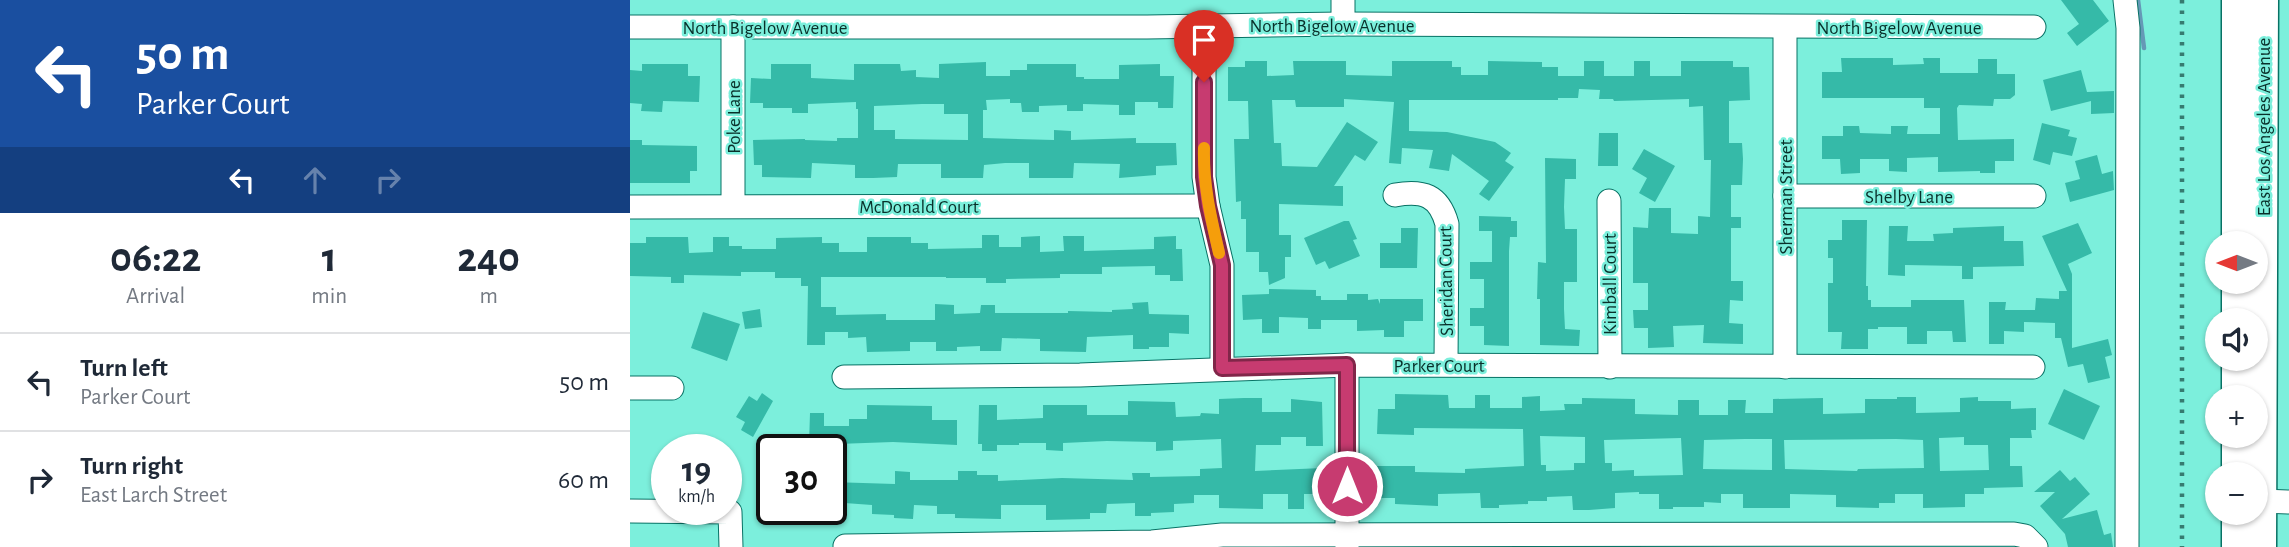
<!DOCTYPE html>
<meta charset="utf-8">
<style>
body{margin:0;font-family:"Alegreya Sans",sans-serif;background:#f6f6f7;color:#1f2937;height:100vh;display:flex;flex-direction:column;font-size:26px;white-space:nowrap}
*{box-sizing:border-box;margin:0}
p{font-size:23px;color:#747a83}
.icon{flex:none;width:38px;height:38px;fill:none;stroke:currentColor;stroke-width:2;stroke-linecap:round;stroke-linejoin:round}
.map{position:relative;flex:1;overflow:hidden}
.drawer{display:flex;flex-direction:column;background:#fff;width:630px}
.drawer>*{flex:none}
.banner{background:#1a4fa0;color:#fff;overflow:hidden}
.needle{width:46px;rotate:270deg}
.tools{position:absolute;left:1575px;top:231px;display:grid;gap:14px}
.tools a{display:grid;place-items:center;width:63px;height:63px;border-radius:50%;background:#fff;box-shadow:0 2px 5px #0004;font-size:35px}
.speed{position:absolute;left:21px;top:434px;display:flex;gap:14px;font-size:35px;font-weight:700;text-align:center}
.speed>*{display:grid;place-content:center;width:91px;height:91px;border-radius:50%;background:#fff;box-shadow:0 2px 5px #0004;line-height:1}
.speed small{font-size:18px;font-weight:400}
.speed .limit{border:4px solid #111;border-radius:10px;background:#fff;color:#111}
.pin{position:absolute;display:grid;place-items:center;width:60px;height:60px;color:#fff;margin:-72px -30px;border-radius:50% 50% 50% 0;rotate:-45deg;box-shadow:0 0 7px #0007}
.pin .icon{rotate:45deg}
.me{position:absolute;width:77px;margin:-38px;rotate:0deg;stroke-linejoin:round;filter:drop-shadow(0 0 5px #0008)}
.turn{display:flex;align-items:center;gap:24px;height:147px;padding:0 21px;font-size:32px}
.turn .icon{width:91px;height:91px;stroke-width:2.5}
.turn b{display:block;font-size:49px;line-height:60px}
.lanes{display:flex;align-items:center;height:66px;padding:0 21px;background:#0003;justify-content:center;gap:35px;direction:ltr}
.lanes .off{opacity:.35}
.eta{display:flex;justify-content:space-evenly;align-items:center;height:119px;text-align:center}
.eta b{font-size:42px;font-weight:700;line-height:49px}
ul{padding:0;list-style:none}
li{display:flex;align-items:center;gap:21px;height:98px;padding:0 21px;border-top:2px solid #e0e1e3}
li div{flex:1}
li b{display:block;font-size:26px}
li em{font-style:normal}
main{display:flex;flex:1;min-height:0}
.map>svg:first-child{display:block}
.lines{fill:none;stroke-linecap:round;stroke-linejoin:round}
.stream{stroke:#6599b6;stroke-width:4.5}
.building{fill:#35baa8;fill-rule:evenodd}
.minor-casing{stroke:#087265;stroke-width:25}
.major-casing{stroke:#087265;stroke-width:31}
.minor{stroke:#fff;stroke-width:23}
.major{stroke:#fff;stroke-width:28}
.rail{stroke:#367b70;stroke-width:4.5;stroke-dasharray:3.5 7;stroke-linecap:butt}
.route-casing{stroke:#812649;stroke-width:18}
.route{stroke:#c73b70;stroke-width:12}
.slow{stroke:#f59e0b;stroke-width:12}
.labels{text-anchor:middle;stroke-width:5;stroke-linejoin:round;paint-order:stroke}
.street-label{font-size:19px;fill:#09302a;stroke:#7cefdc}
</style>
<main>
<section class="drawer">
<div class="banner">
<div class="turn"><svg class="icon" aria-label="left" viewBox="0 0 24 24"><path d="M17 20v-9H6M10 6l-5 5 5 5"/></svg><div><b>50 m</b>Parker Court</div></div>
<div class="lanes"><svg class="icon" aria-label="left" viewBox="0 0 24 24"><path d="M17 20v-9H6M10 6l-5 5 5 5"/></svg><svg class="icon off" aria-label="ahead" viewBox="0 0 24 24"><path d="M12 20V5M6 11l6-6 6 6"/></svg><svg class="icon off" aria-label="right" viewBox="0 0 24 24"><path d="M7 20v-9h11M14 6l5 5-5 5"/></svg></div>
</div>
<div class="eta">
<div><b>06:22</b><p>Arrival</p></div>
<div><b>1</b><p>min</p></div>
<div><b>240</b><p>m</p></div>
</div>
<ul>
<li><svg class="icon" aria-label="left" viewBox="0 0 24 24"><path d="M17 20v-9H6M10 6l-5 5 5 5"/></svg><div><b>Turn left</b><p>Parker Court</p></div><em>50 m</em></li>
<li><svg class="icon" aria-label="right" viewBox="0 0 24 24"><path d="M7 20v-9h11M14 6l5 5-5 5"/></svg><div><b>Turn right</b><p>East Larch Street</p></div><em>60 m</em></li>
</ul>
</section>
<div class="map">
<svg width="1659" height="547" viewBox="0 0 1659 547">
<rect width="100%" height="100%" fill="#7cefdc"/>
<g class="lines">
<!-- stream -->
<polyline class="stream" points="1508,0 1514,48"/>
</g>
<!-- building -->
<g class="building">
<polygon points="1431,0 1463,0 1479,21 1447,46 1437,33 1449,24"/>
<polygon points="1211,58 1263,58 1263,65 1294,64 1293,58 1310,58 1310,73 1348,73 1348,59 1367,59 1367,74 1385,74 1385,95 1380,99 1364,99 1363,106 1329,105 1327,108 1328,140 1384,139 1384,161 1365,161 1365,173 1350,173 1350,171 1308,172 1308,157 1277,158 1277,172 1259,171 1259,159 1230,159 1230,173 1211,174 1210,159 1192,159 1192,136 1213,136 1213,126 1229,126 1230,133 1261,134 1261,126 1278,126 1277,134 1310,134 1310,108 1294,108 1294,98 1192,98 1192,72 1212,72"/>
<polygon points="615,61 637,61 637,76 664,75 663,61 716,61 716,75 762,76 762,61 822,61 822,67 831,67 831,75 858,75 858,61 912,62 912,67 928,67 928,76 954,76 954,61 974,61 974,76 1004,76 1004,61 1020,61 1020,76 1051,76 1051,61 1103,61 1103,67 1119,67 1120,100 1099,101 1099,143 1112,143 1113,159 1112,185 1101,185 1101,217 1111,217 1111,228 1101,228 1101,281 1113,281 1113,301 1100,300 1099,323 1113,324 1113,344 1073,343 1074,325 1043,326 1044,347 1018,348 1018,328 1004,328 1003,310 1018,310 1018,283 1003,283 1003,227 1018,228 1019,208 1041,208 1041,233 1068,234 1068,216 1080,217 1081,160 1074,160 1073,106 1059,107 1059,99 984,101 983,99 969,99 970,90 949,89 948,98 928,98 928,100 779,100 779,131 817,132 865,142 881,153 875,161 884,167 859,201 849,194 859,181 822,154 819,171 799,168 803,150 772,148 771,164 759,163 764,102 714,99 714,107 666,107 665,100 642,100 644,143 651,143 652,166 687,167 717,122 748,142 735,161 725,155 704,186 713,186 713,206 649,204 649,235 661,235 661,257 655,257 655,278 639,285 638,272 629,272 629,252 616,252 616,219 611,219 611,201 606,202 604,139 619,139 618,101 598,101 598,67 615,67"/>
<path d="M356 62V76H380V70H397V64H446V77H454V79H489V65L530 64V76H544L543 108H528V102H505V115H489V105L453 104V111H437V105L409 106V112H392L391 103H380V99L356 100 357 110H353V138L424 140V130L441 131V140L506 138V143H546L547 165 526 166V175L489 178 490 164 444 163 443 178H399V163H375L354 165 353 178H311V164H268L267 177 243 178H225V165L182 163 181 178 132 177V165H124L123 140 175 139V140L207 141V138H228V109H226V102L178 104V113H162V108H133V103H120L121 78 141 79V64H181V78L224 80V64H270L271 71 286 70V77L309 78V64ZM292 104H314V114H338V140L265 139V130H244V106Z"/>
<polygon points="12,64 58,64 58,76 70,76 69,102 33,101 32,112 11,111 12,104 0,103 0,70 12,71"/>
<polygon points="1451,70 1457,92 1484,91 1484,113 1461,114 1461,101 1421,111 1413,80"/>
<polygon points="1412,123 1440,130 1438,136 1447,138 1442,156 1423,152 1420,165 1403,160"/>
<polygon points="969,133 988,133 988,166 968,166"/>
<polygon points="0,140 12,140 12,145 67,146 67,171 60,171 60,183 0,183"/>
<polygon points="1014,149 1045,166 1025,202 1009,193 1017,178 1002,169"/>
<polygon points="1467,155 1472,174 1483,171 1484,190 1440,202 1435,183 1450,179 1445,161"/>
<polygon points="915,158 946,159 946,179 935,179 934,207 935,229 947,229 947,282 934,282 934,309 935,329 950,330 949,346 910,345 910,299 907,299 908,262 916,263"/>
<polygon points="849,216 881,217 881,221 887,221 887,237 880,237 879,251 879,346 854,345 854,326 840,326 840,308 854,308 854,279 840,279 840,262 862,262 862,231 849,231"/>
<polygon points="1212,220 1237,220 1236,286 1238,286 1238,300 1241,300 1241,307 1281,307 1281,300 1334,300 1336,342 1323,342 1322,331 1297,331 1297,344 1277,344 1277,327 1248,327 1248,329 1238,329 1238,349 1211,349 1212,332 1198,332 1198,283 1203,283 1203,258 1198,258 1198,240 1212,240"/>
<polygon points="714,221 719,221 727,239 723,240 730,256 699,269 695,261 686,265 674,238"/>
<polygon points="1448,223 1462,253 1438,264 1442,274 1442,348 1478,339 1482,355 1475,357 1480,378 1458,383 1453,364 1438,367 1431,338 1425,338 1425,323 1394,322 1394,332 1374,331 1374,344 1359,344 1359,302 1376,302 1375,310 1405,310 1406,298 1429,299 1429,291 1437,291 1412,236"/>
<polygon points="1259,226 1278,226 1277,241 1304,241 1303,234 1323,233 1323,228 1374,226 1374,241 1393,241 1394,266 1343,267 1343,279 1332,279 1332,266 1275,265 1275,276 1258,275"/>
<polygon points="771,228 788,228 787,268 750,268 750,243 771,243"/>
<polygon points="352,235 369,235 369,247 391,247 391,237 410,236 410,252 434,251 433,236 454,236 454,251 524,249 524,237 546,236 546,249 552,249 553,281 540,281 540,275 525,275 525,266 472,267 472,274 430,274 430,278 376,279 376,283 356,283 356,278 316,278 316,277 191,277 191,307 206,307 206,315 256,314 256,320 305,320 305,304 324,305 324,314 350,313 351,305 365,305 365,313 438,313 438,311 482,312 482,310 503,309 502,303 518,302 519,314 559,315 559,334 539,333 539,347 519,347 519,349 503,349 503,335 457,337 456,352 410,351 410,339 372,338 371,351 350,351 350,346 327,347 327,351 306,351 306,342 280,342 280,351 237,352 236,337 218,338 218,332 195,332 195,345 177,345 178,286 171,286 171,278 145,278 145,272 111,272 111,276 54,275 54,283 41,283 41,277 0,276 0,243 16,243 16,237 58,237 59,253 83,252 83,237 99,237 99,246 112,246 112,249 146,249 146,238 192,237 192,243 209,243 209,252 237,252 237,237 281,237 281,243 298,243 298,249 352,248"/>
<polygon points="639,289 686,290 686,296 691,296 691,300 717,300 717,294 738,294 738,300 748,299 750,304 750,299 793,299 793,321 774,321 774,337 754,337 754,330 727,331 727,320 691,320 691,329 678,329 678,318 649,317 649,333 632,333 632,319 613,320 612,295 639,294"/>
<polygon points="130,309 132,327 115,329 112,312"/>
<polygon points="73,312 110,324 97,361 61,348"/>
<polygon points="1434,389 1470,406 1454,440 1418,424"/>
<polygon points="132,393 143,401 123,437 111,430 115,422 106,417 119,396 127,401"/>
<path d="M765 394 818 395 819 408H845V395H860V408H892V397L910 396V411L935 410 934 404H952V398L1005 399V414L1048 415V400H1069V415H1098V400H1116L1115 413H1143V399L1193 398V414L1235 413V399H1267V397H1286V413L1330 412V398L1348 397V401H1381V409L1406 408V430H1401L1402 438H1380V466H1392L1393 487 1354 488V494H1335V507L1293 508V494H1265V503H1249V508L1206 507V495L1160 494V508H1113V494H1091V503L1074 502V507H1043V509H1029V494H1009V492L985 493V508L959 510H943L942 496 917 497V501H898V504L869 505V508H851L850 493 808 494V506L765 504V498H747V466H785V472L835 473V469L894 466 893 429 784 428V435L747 434 748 409H765ZM910 436 955 437V463H944V470L916 471V465H911ZM1334 437V445H1358L1359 470 1310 471 1309 438ZM1051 438 1053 475 1004 476V470L982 471V463H975L974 440ZM1115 439H1142V470L1073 469 1074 440ZM1266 439 1293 440 1294 468 1228 469 1227 471 1155 469 1154 440Z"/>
<polygon points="614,398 632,398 632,412 661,412 661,399 692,402 693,446 676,446 676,437 651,437 651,445 626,445 625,471 693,468 693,494 674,494 674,509 658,509 658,494 633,494 633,509 589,508 589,495 564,495 564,503 544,504 544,512 521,513 521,516 505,516 505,503 477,504 476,513 460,513 460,519 416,520 416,505 371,505 371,519 325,518 325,514 307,514 307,506 284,505 283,519 264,518 264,515 242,514 242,505 201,502 201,482 265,484 265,471 280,472 280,480 328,480 328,471 347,471 347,475 368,475 368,481 432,478 503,480 502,473 520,473 520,477 570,476 570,469 592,468 591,439 543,441 543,450 526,451 526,442 477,441 433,443 433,451 416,450 416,443 389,443 389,445 367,445 367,451 352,451 352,444 348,444 349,405 367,405 367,420 413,418 413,405 457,405 457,415 498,415 498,401 545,402 546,417 570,416 571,413 589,414 589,399"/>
<polygon points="237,405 302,406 302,420 327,420 327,445 263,442 179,445 180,413 194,413 194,426 219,426 219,419 237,419"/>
<polygon points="1430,470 1440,481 1445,477 1460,494 1432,519 1467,510 1474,535 1481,533 1483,547 1438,547 1435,534 1410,506 1425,492 1404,492"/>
</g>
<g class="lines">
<!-- minor casing -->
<g class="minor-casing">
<g id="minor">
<polyline points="1495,0 1498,28 1497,547"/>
<polyline points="713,24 713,0"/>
<polyline points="574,25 574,177 578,206 592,265 592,368"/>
<polyline points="0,27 517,27 713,24 1404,27"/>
<polyline points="103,27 103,206"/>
<polyline points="1155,27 1155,367"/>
<path d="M765 195C793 190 809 195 817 224L816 364"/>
<polyline points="1155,196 1404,196"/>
<polyline points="979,201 980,367"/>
<polyline points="0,207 578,206"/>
<polyline points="717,365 717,547"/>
<polyline points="214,377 450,375 717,365 1403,367"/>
<polyline points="0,388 42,388"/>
<polyline points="1632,501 1659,502"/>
<polyline points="0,511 100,512 101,547"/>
<polyline points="215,546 522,542 592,535 1384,534 1395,536 1406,547"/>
</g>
</g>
<!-- major casing -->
<g class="major-casing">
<g id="major">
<polyline points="1606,0 1606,243"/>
<polyline points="1606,282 1606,320"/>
<polyline points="1606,359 1606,397"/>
<polyline points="1606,436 1606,474"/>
<polyline points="1606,513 1606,547"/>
<polyline points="1632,547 1634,0"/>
</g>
</g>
<!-- minor -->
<use href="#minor" class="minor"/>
<!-- major -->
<use href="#major" class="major"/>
<!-- rail -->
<polyline class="rail" points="1552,0 1552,547"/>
</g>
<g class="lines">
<!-- route casing -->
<g class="route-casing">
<polyline id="route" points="574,82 574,177 578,206 592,265 592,368 717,365 717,486"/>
</g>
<!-- route -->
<use href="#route" class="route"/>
<!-- slow -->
<path class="slow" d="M574 148C573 185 581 218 589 253"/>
</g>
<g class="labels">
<!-- street labels -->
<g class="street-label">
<text x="702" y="32">North Bigelow Avenue</text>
<text x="135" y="34">North Bigelow Avenue</text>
<text x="1269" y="34">North Bigelow Avenue</text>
<text transform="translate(103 117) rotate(-90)" y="7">Poke Lane</text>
<text transform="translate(1633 127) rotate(-90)" y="7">East Los Angeles Avenue</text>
<text x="1279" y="203">Shelby Lane</text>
<text transform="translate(1155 197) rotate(-90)" y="7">Sherman Street</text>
<text x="289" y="213">McDonald Court</text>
<text transform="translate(815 281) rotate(-91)" y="7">Sheridan Court</text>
<text transform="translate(979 284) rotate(-90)" y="7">Kimball Court</text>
<text x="809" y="372">Parker Court</text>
</g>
</g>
</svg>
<div class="tools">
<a><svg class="needle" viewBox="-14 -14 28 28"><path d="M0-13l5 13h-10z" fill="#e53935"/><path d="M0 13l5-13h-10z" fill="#747a83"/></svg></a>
<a><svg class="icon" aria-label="sound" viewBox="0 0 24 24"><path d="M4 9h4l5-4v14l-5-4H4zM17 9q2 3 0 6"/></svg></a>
<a>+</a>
<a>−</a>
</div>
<div class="speed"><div>19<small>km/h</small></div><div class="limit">30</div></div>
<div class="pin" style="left:574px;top:82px;background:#d93025"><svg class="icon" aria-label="arrive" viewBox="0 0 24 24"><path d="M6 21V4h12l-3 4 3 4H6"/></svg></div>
<svg class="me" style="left:717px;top:486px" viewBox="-20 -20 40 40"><circle r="17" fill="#c73b70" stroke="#fff" stroke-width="3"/><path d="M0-11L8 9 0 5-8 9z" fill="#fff"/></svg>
</div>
</main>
